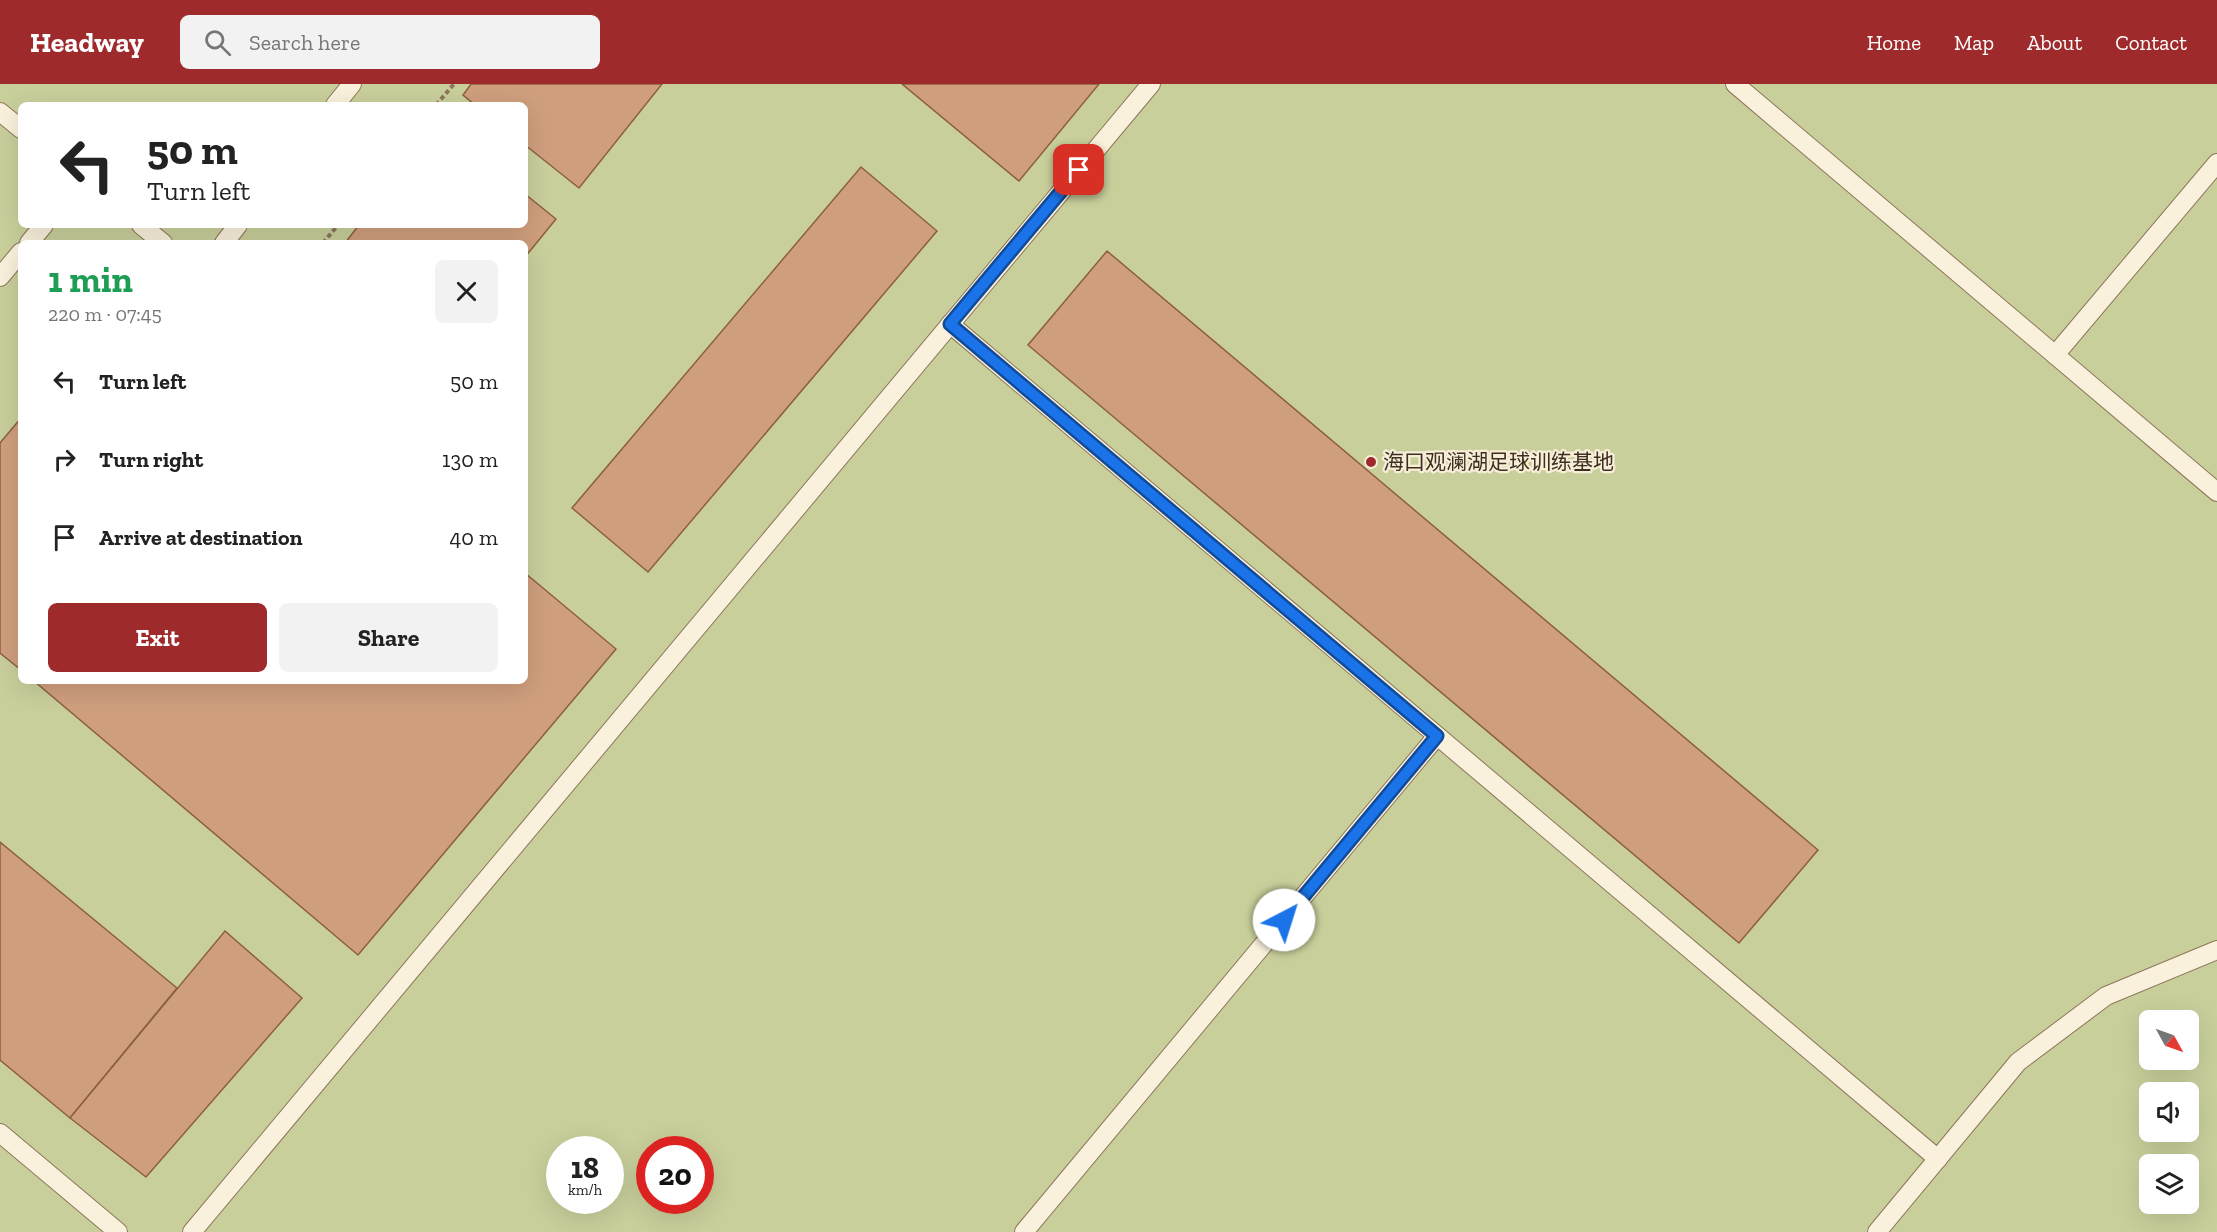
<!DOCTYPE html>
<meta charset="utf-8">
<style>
body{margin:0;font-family:"Zilla Slab","Noto Sans SC",serif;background:#f2f2f2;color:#222;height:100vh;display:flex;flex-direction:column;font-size:22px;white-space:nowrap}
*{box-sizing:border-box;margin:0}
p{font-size:20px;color:#767676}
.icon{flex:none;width:33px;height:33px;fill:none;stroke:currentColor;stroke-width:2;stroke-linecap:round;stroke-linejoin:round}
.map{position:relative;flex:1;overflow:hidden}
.side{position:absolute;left:18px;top:156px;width:510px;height:444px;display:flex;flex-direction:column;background:#fff;border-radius:9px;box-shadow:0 6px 24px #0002}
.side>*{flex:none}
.guide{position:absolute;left:18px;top:18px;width:510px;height:126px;border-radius:9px;box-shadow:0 6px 24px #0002;background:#fff;color:#222;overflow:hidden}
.needle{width:39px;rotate:130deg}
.fabs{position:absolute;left:2139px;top:926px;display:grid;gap:12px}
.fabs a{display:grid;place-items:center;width:60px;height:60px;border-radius:9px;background:#fff;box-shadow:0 6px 24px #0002;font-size:30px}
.speed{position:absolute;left:546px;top:1052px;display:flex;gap:12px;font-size:30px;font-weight:700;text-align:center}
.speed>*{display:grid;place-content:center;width:78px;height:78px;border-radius:50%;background:#fff;box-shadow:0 6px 24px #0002;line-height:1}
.speed small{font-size:15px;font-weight:400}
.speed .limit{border:9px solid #d22;background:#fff;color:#111}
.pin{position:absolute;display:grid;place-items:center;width:51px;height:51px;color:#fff;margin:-26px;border-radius:12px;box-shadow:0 3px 9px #0006}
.me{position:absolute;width:66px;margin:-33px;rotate:40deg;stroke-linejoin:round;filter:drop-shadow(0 0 4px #0008)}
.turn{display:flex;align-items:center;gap:21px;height:126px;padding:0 30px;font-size:27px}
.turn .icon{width:78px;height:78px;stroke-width:2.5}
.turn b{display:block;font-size:42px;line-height:51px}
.round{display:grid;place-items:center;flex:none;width:63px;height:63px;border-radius:9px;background:#f2f2f2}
.headline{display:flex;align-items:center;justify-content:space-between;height:102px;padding:0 30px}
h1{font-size:36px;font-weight:700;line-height:45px;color:#1e9e55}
.primary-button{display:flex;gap:12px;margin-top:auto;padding:12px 30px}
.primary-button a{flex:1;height:69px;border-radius:9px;background:#9e2a2b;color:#fff;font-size:24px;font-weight:700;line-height:69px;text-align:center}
.primary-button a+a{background:#f2f2f2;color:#222}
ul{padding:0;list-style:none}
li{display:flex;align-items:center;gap:18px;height:78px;padding:0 30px}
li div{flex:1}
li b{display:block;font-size:22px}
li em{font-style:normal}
header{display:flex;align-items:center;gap:36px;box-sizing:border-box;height:84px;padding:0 30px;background:#9e2a2b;color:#fff}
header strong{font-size:28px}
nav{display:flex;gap:33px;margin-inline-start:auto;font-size:21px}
.search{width:420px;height:54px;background:#f2f2f2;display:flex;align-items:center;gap:15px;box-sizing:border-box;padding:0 21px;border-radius:9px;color:#767676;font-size:22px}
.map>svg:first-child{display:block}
.green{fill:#c9cf9b;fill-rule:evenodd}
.building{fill:#cf9f7d;stroke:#8d5f41;stroke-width:1.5}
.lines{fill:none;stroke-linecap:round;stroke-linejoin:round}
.lane-casing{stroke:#8d765c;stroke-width:20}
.path{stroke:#8d765c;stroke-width:4;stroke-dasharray:4.5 3;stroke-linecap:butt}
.lane{stroke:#faf1dc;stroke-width:18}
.route-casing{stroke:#114b97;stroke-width:15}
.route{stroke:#1a73e8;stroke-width:10}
.poi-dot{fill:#9e2a2b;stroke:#f7eed8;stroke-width:2}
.labels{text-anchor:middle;stroke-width:4.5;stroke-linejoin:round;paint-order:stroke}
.poi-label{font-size:21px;fill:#3d2e20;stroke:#f7eed8;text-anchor:start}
</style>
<header>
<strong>Headway</strong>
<div class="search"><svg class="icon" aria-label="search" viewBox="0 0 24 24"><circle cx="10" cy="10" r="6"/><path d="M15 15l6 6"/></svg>Search here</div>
<nav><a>Home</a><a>Map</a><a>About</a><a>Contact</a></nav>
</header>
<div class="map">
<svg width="2217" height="1148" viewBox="0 0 2217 1148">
<rect width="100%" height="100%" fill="#f0e4c8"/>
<!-- green -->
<path class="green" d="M0 0H2217V1148H0ZM21 21H525V141H21ZM21 159H525V597H21ZM2150 936H2188V975H2150ZM2150 1008H2188V1047H2150ZM560 1065H610V1116H560ZM650 1065H700V1116H650ZM2150 1080H2188V1119H2150Z"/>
<!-- building -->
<g class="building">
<polygon points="471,0 662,0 579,104 525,61 525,21 475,21 463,11"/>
<polygon points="902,0 1099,0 1019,97"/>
<polygon points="861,83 937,147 648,488 572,424"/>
<polygon points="525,110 556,135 525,173 525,159 345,159 359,141 525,141"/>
<polygon points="1107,167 1818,766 1739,859 1028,261"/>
<polygon points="21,334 21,586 0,569 0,359"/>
<polygon points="525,489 616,565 358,871 34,597 525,597"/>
<polygon points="0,758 177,904 70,1034 0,976"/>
<polygon points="225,847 302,914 146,1093 70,1034"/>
</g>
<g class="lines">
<!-- lane casing -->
<g class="lane-casing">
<g id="lane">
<polyline points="1735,0 2217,408"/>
<polyline points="335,21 352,0"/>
<polyline points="0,28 21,45"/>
<polyline points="141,141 163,159"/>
<polyline points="29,159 44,141"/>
<polyline points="224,159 238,141"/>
<polyline points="0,193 21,168"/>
<polyline points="950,240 1938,1075"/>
<polyline points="2055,271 2217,79"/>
<polyline points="0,1049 118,1148"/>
<polyline points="192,1148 1151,0"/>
<polyline points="1024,1148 1437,652"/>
<polyline points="1877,1148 2018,978 2106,912 2217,866"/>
</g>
</g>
<!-- path -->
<g class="path">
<polyline points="436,21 454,0"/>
<polyline points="323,159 338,141"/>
</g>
<!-- lane -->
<use href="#lane" class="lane"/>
</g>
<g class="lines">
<!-- route casing -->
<g class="route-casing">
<polyline id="route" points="1079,86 950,240 1437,652 1284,836"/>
</g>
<!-- route -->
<use href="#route" class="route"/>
</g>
<!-- markers -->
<circle class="poi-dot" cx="1371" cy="378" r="6"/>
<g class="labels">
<!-- poi labels -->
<g class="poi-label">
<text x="1383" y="385">海口观澜湖足球训练基地</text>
</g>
</g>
</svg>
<div class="fabs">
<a><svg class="needle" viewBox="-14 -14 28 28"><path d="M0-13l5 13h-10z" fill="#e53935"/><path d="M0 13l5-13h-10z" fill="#767676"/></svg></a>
<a><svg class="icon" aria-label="sound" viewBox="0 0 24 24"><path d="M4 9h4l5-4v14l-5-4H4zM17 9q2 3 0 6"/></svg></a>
<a><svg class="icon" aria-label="layers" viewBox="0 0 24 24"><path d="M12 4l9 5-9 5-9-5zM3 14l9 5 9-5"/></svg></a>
</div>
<div class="speed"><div>18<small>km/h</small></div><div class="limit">20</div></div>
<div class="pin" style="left:1079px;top:86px;background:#d93025"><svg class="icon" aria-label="arrive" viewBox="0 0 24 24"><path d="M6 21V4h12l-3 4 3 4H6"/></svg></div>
<svg class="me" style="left:1284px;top:836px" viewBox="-20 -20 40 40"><circle r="19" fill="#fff"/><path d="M0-13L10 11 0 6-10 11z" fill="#1a73e8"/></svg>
<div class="guide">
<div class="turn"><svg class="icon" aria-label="left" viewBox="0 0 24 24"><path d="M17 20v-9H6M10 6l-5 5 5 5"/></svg><div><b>50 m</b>Turn left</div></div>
</div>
<section class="side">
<div class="headline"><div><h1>1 min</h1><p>220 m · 07:45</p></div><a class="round"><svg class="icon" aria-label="close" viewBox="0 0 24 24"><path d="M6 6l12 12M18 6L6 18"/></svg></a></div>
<ul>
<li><svg class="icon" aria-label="left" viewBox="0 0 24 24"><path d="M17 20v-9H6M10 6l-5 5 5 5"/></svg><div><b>Turn left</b></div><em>50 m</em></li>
<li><svg class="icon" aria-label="right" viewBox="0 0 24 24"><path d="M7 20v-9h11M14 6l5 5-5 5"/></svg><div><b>Turn right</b></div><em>130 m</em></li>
<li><svg class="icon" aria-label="arrive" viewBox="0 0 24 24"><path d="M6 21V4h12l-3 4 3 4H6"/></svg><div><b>Arrive at destination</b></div><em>40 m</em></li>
</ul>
<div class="primary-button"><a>Exit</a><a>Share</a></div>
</section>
</div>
